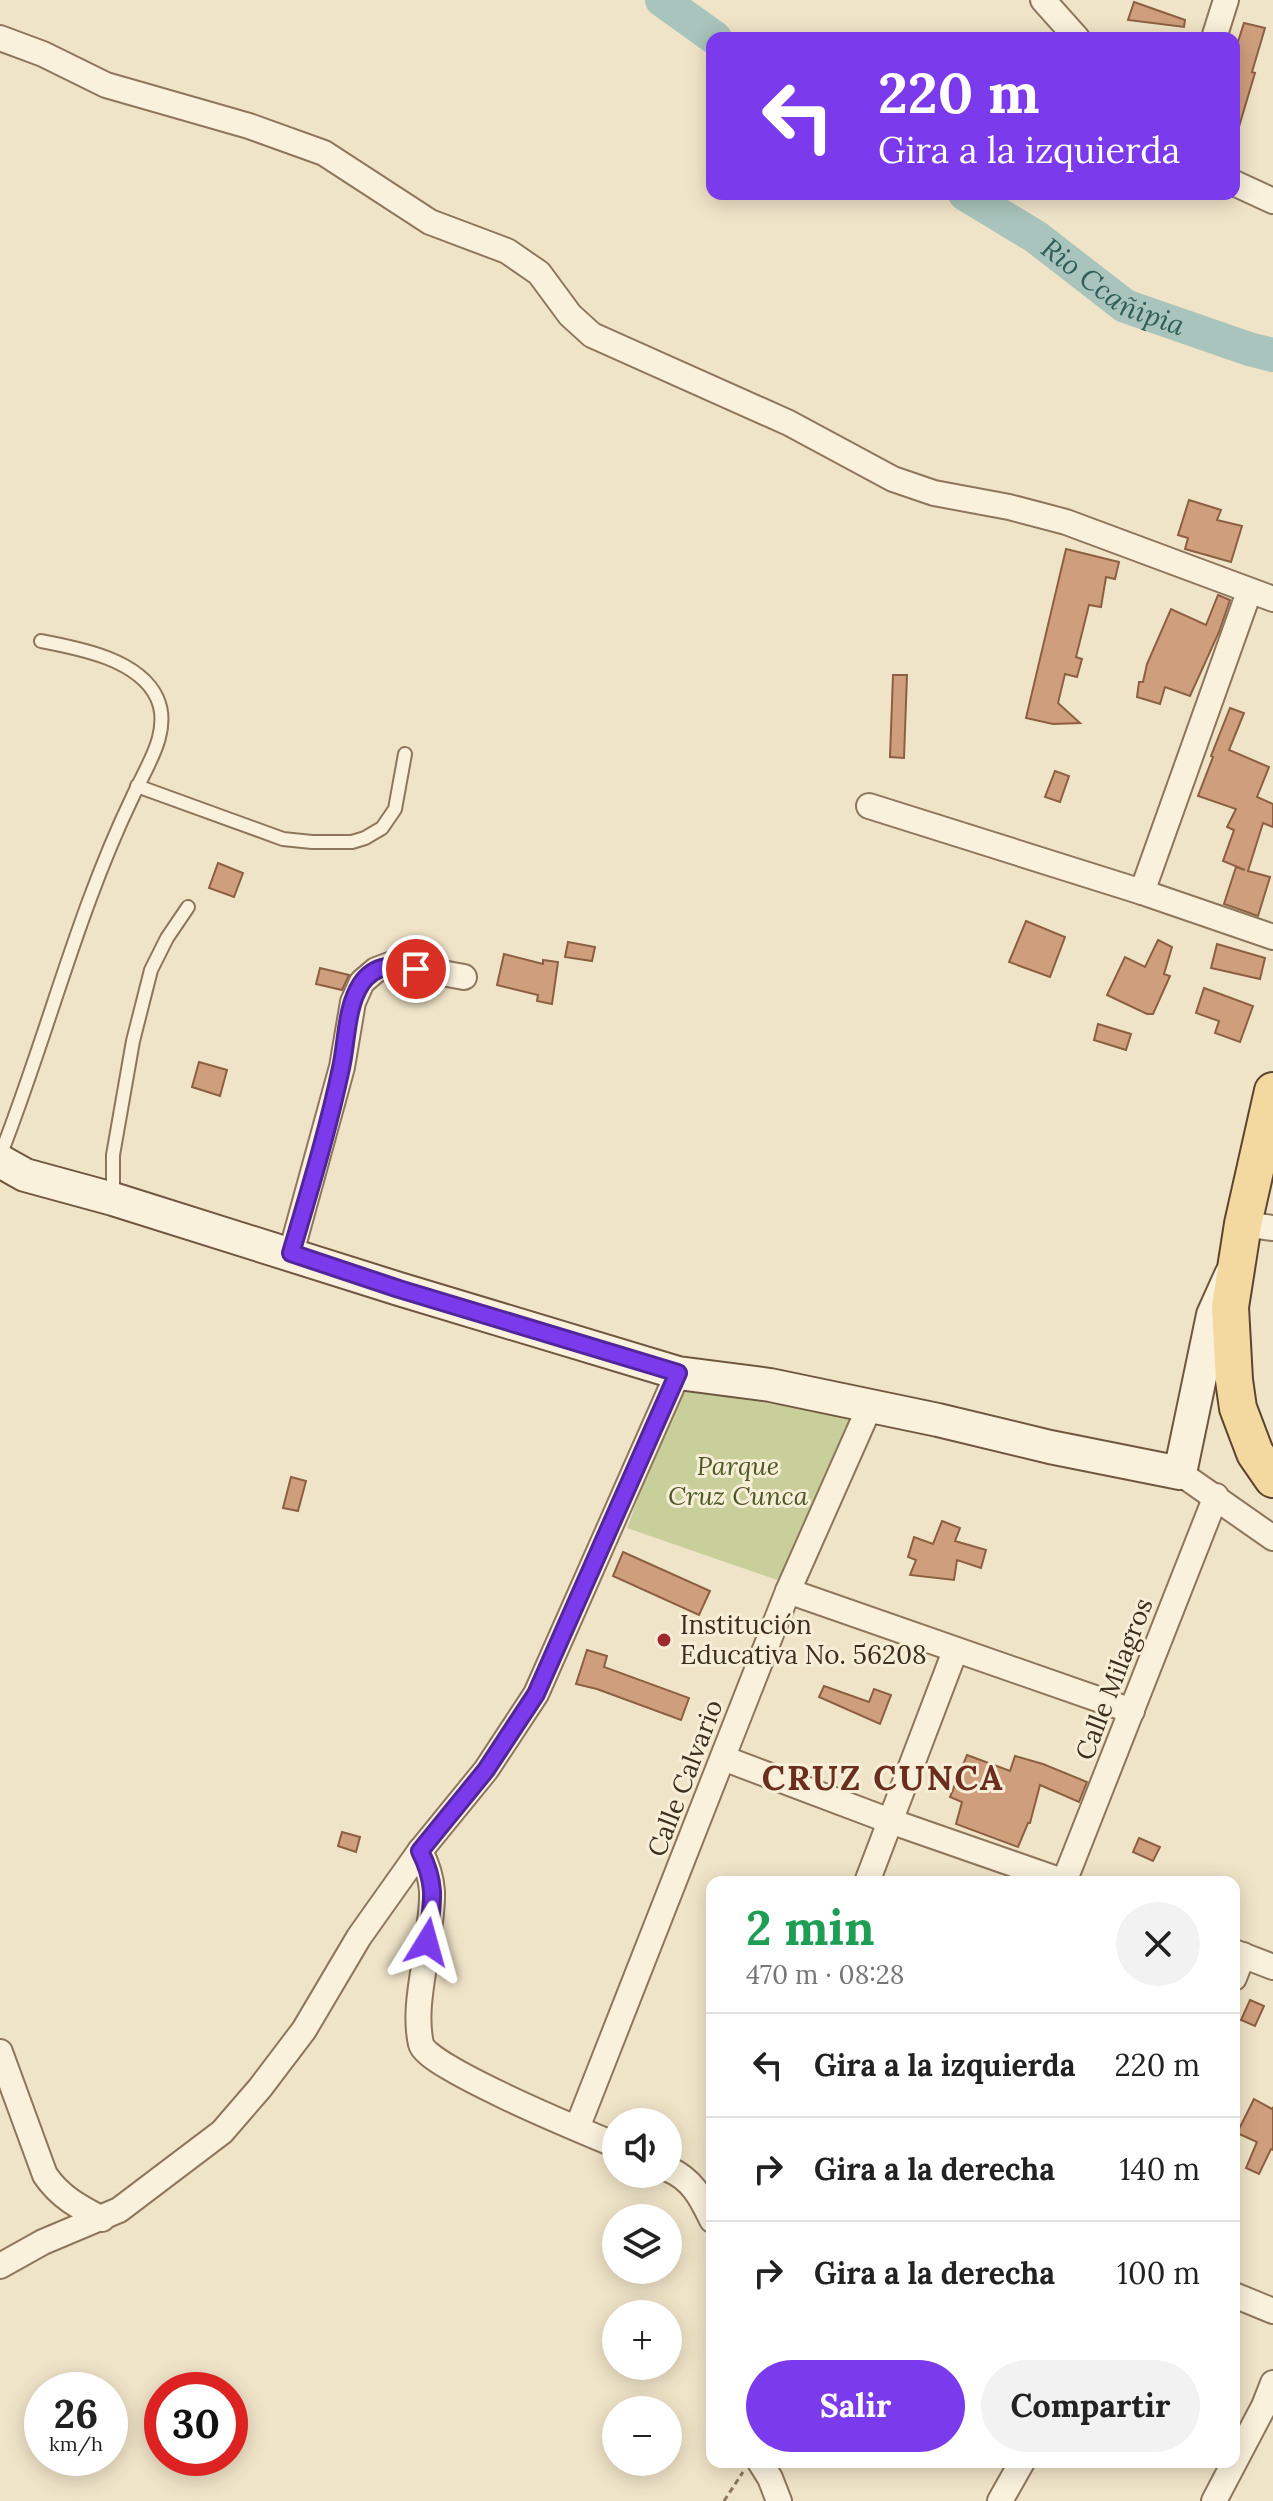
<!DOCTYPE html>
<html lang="es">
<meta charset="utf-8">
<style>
body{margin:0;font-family:Lora,serif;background:#f2f2f2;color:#222;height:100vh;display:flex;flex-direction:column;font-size:30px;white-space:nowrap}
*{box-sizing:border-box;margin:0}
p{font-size:26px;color:#767676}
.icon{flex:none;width:44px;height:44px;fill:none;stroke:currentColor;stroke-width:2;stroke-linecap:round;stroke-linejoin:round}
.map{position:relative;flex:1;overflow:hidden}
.panel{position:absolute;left:706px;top:1876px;width:534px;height:592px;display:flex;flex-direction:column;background:#fff;border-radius:16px;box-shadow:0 4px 20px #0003}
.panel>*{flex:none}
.banner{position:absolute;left:706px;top:32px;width:534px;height:168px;border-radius:16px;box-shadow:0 4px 20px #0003;background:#7c3aed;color:#fff;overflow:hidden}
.buttons{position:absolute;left:602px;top:2108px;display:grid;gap:16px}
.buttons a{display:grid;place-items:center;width:80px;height:80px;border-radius:50%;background:#fff;box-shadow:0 4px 20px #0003;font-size:40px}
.speed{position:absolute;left:24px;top:2372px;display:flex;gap:16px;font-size:40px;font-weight:700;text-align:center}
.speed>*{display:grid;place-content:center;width:104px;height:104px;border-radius:50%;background:#fff;box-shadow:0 4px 20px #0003;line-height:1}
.speed small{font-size:20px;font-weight:400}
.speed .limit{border:12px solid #d22;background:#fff;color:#111}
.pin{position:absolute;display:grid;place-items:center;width:68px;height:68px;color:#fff;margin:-34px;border:4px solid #fff;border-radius:50%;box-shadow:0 2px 8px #0007}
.me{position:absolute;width:88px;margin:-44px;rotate:8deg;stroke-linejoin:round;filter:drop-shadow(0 0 6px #0008)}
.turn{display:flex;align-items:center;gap:28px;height:168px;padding:0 40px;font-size:36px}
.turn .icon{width:104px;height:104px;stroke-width:2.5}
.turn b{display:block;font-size:56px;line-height:68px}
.round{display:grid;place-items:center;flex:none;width:84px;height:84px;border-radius:42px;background:#f2f2f2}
.headline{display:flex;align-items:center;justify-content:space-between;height:136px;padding:0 40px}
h1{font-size:48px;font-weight:700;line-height:60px;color:#1e9e55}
.cta{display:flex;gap:16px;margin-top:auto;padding:16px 40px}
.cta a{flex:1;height:92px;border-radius:48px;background:#7c3aed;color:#fff;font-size:32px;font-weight:700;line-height:92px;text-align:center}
.cta a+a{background:#f2f2f2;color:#222}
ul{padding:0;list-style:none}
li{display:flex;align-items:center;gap:24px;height:104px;padding:0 40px;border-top:2px solid #e0e0e0}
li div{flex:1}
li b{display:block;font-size:30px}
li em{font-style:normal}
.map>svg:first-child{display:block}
.green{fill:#c9cf9b}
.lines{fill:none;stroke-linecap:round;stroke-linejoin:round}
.river{stroke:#a9c4bc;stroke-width:34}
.building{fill:#cf9f7d;stroke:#8d5f41;stroke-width:2}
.lane-casing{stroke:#8d765c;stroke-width:16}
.street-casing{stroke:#8d765c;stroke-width:28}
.secondary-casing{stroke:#6f573f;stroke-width:36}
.primary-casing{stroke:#5b4430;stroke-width:40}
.path{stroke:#8d765c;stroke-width:3;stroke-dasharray:6 4;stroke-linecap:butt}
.lane{stroke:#faf1dc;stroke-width:12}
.street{stroke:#faf1dc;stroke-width:24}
.secondary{stroke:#faf1dc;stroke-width:32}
.primary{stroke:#f3d9a0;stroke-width:36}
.route-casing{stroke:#51269a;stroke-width:20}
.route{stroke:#7c3aed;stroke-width:14}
.poi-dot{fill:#9e2a2b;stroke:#f7eed8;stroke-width:3}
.labels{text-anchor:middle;stroke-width:6;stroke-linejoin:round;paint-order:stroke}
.park-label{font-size:26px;font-style:italic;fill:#4d5a26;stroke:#f7eed8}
.poi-label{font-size:26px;fill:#3d2e20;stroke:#f7eed8;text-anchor:start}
.street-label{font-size:26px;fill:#3d2e20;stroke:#f7eed8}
.water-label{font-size:28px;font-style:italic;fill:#2f5d5a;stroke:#f7eed8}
.district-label{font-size:34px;font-weight:bold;letter-spacing:2px;fill:#6b2e1e;stroke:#f7eed8}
</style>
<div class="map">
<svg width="1273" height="2501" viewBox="0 0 1273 2501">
<rect width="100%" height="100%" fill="#f0e4c8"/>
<!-- green -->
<polygon class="green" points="679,1388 858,1419 786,1583 627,1528"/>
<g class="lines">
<!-- river -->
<g class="river">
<polyline points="662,0 715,38"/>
<path id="s1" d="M965 194 1036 237 1125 306 1249 349 1273 355"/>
</g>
</g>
<!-- building -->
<g class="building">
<polygon points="1134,2 1185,20 1184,27 1128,20"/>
<polygon points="1244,23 1265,28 1252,72 1255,73 1238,130 1234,130 1234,54"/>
<polygon points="1189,500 1221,510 1217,520 1242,526 1231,562 1185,549 1188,538 1178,535"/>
<polygon points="1066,549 1119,562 1115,579 1106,577 1101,607 1089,605 1076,657 1082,659 1077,677 1065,674 1058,703 1080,723 1053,724 1026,718"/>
<polygon points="1218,595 1230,600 1219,632 1190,696 1165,687 1160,704 1137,697 1139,682 1143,682 1147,664 1171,609 1206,625"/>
<polygon points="893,675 907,675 904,758 890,757"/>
<polygon points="1230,708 1244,713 1229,750 1269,767 1257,797 1273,804 1273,827 1263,823 1248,871 1270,877 1258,916 1224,904 1236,867 1245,870 1223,861 1234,830 1227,827 1236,809 1198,796 1213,757 1211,756"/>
<polygon points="1055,771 1069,776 1060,802 1045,797"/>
<polygon points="218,863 243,873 234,897 209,888"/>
<polygon points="1026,921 1065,937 1050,977 1009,962"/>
<polygon points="1158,940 1172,947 1164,974 1170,976 1153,1014 1147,1014 1107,995 1125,957 1145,967"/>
<polygon points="568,942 595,947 592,961 565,957"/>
<polygon points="1217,944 1265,958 1260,979 1211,968"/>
<polygon points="504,954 543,964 543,960 558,962 552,1004 537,1001 538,995 497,985"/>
<polygon points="320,968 349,975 342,990 316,984"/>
<polygon points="1204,988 1253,1006 1240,1042 1215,1033 1219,1021 1196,1013"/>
<polygon points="1098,1024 1131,1034 1126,1050 1094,1040"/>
<polygon points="199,1062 227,1070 220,1096 192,1087"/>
<polygon points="291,1477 306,1481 298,1511 283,1508"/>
<polygon points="942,1521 960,1528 955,1541 986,1550 981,1568 957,1560 954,1580 910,1575 916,1560 908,1557 914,1537 933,1544"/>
<polygon points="623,1552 710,1591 699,1615 613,1576"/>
<polygon points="587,1650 607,1656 604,1667 689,1698 681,1720 597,1689 576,1684"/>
<polygon points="824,1686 869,1702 874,1689 891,1695 880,1724 819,1697"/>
<polygon points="967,1755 1010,1771 1015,1756 1043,1764 1087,1782 1079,1802 1040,1785 1030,1823 1028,1823 1018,1847 956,1824 962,1802 950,1797"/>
<polygon points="342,1832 360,1837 356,1852 338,1846"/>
<polygon points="1139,1838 1160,1847 1153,1861 1133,1852"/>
<polygon points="1250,2000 1264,2006 1255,2026 1241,2020"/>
<polygon points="1254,2099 1272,2109 1273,2107 1273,2150 1271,2149 1259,2174 1246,2168 1257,2142 1237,2133"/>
</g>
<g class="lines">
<!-- lane casing -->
<g class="lane-casing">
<g id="lane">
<polyline points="137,786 283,839 312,842 352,842 365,838 382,828 395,809 405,754"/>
<path d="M0 1156C47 1037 77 912 133 796 146 767 172 731 157 698 139 659 78 648 41 641"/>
<polyline points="113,1196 113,1155 133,1041 151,970 167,938 188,907"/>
</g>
</g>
<!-- street casing -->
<g class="street-casing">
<g id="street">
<polyline points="1043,0 1077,38"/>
<polyline points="0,38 43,54 106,85 249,126 324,153 430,222 507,251 539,273 570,315 592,335 789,423 893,479 934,493 1009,507 1066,522 1273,599"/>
<polyline points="1214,38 1226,0"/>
<polyline points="1234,183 1273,201"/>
<polyline points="869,806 1142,892 1273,937"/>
<polyline points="1142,892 1249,592"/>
<polyline points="1243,1224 1273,1228"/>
<polyline points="291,1253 342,1067 353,1002 362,982 376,970 392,964 464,977"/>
<polyline points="1180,1473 1273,1538"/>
<polyline points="788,1591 1132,1711"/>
<polyline points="723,1758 890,1821 1065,1882"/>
<path d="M420 1851C439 1888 431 1907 427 1946 423 1977 414 2013 421 2044 426 2067 587 2133 616 2145"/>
<polyline points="867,1882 955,1651"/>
<polyline points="1064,1882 1216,1496"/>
<polyline points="1234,1952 1273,1967"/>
<polyline points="1234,1978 1243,1955"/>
<path d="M0 2052 45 2175C60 2197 79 2207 102 2219"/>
<polyline points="577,2128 788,1591 870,1406"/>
<path d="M668 2169C692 2179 701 2197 712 2220"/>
<polyline points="0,2266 43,2242 119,2210 222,2132 260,2088 304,2030 359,1937 420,1851 486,1770 536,1694 678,1373"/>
<polyline points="1234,2295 1273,2311"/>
<polyline points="760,2462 770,2478 779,2501"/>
<polyline points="1000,2501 1022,2462"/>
<polyline points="1214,2501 1264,2406 1273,2383"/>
</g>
</g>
<!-- secondary casing -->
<g class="secondary-casing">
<polyline id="secondary" points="0,1161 25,1175 113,1199 399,1289 678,1373 770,1385 938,1420 1050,1447 1180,1473 1213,1315 1231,1275"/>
</g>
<!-- primary casing -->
<g class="primary-casing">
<polyline id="primary" points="1273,1091 1243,1224 1230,1307 1234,1380 1238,1408 1255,1453 1273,1479"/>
</g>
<!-- path -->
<polyline class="path" points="724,2501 743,2472"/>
<!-- lane -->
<use href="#lane" class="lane"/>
<!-- street -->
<use href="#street" class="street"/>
<!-- secondary -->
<use href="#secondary" class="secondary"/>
<!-- primary -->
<use href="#primary" class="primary"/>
</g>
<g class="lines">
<!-- route casing -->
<g class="route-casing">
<path id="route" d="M416 969C395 965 375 963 361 984 346 1007 347 1041 341 1068 328 1130 309 1192 291 1253L399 1289 678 1373 536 1694 486 1770 420 1851C438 1887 432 1904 427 1942"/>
</g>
<!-- route -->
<use href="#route" class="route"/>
</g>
<!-- markers -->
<circle class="poi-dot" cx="664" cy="1640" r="8"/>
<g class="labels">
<!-- park labels -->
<g class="park-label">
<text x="738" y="1475">Parque<tspan x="738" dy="30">Cruz Cunca</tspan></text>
</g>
<!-- poi labels -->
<g class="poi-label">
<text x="680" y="1634">Institución<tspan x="680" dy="30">Educativa No. 56208</tspan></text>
</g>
<!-- street labels -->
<g class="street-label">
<text transform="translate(1114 1679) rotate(-69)" y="9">Calle Milagros</text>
<text transform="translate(685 1778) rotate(-69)" y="9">Calle Calvario</text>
</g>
<!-- water labels -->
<g class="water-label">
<text dy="10" stroke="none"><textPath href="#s1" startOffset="176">Rio Ccañipia</textPath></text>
</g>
<!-- district labels -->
<g class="district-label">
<text x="883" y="1790">CRUZ CUNCA</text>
</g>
</g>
</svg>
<div class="buttons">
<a><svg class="icon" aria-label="sound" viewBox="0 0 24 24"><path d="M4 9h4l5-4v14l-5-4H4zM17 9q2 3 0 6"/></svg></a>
<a><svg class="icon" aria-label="layers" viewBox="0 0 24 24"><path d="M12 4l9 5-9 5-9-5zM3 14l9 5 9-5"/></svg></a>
<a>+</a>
<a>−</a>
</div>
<div class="speed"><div>26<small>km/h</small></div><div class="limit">30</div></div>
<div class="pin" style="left:416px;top:969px;background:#d93025"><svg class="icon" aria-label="arrive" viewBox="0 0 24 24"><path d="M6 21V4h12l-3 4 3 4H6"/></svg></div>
<svg class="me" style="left:427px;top:1942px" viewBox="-20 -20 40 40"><path d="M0-17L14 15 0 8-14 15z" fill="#7c3aed" stroke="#fff" stroke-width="4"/></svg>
<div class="banner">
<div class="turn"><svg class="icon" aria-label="left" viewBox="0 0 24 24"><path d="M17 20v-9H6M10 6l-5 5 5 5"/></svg><div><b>220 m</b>Gira a la izquierda</div></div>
</div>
<section class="panel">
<div class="headline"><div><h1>2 min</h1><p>470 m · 08:28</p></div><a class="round"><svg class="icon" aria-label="close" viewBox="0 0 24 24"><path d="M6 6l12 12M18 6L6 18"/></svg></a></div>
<ul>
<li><svg class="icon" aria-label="left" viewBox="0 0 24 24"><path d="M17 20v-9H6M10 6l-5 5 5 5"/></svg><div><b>Gira a la izquierda</b></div><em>220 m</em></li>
<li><svg class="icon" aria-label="right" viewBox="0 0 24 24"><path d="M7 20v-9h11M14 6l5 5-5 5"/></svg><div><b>Gira a la derecha</b></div><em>140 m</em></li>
<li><svg class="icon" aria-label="right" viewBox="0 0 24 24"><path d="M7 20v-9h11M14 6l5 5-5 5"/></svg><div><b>Gira a la derecha</b></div><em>100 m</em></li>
</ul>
<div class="cta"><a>Salir</a><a>Compartir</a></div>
</section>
</div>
